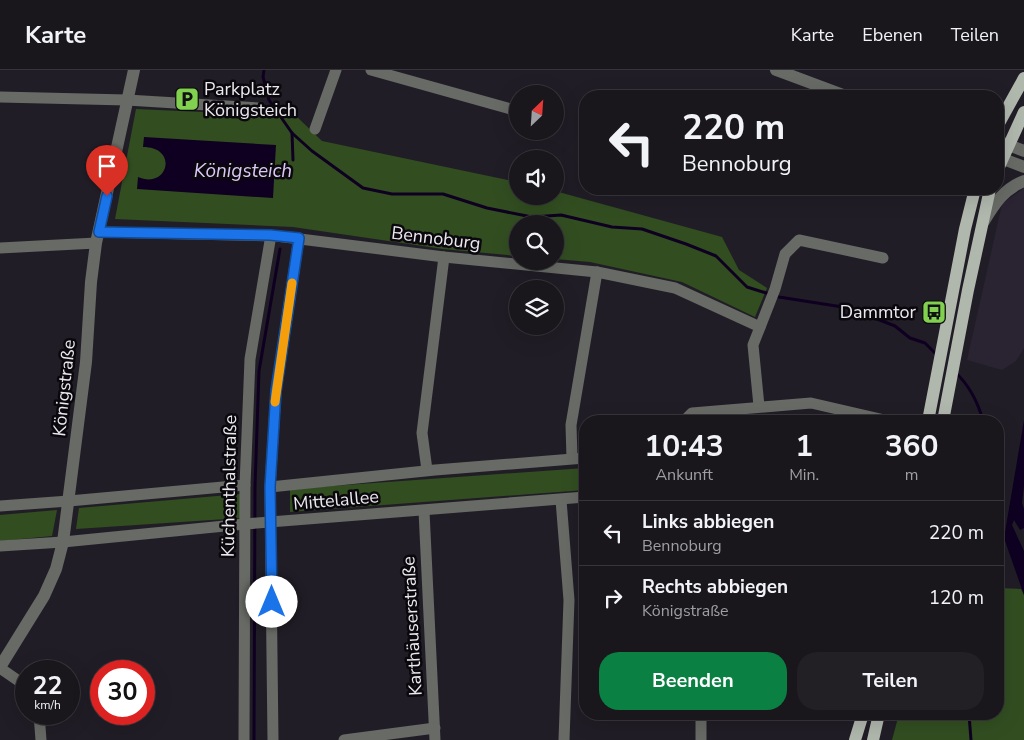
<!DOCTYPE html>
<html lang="de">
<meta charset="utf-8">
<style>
body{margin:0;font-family:"Nunito Sans",sans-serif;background:#221f25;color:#f1f3f6;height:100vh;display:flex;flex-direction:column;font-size:19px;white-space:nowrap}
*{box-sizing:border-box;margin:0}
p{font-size:16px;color:#9f9fa3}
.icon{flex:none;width:28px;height:28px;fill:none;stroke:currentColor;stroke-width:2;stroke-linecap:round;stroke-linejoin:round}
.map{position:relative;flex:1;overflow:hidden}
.panel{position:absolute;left:579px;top:345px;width:425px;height:305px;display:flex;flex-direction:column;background:#19161c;border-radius:20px;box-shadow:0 5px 20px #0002,0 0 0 1px #37353b}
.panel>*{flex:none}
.top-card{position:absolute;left:579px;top:20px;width:425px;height:105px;border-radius:20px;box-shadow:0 5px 20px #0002,0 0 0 1px #37353b;background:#19161c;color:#f1f3f6;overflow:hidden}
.needle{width:32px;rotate:25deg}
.tools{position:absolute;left:509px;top:15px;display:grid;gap:10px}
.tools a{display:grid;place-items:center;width:55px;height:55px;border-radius:50%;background:#19161c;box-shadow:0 5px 20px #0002,0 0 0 1px #37353b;font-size:25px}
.speed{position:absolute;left:15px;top:590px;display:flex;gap:10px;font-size:25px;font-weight:700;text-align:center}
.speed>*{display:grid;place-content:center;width:65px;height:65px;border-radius:50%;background:#19161c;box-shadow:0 5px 20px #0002,0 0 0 1px #37353b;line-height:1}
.speed small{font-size:12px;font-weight:400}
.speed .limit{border:8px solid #d22;background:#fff;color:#111}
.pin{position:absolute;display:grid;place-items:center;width:42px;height:42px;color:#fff;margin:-51px -21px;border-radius:50% 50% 50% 0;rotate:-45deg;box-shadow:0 0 5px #0007}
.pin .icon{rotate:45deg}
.me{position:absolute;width:55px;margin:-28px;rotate:0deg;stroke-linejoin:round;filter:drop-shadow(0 0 4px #0008)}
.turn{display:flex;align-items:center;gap:18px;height:105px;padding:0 20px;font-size:22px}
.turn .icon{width:65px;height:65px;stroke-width:2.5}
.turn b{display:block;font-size:35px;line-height:42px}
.eta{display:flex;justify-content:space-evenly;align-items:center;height:85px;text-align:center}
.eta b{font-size:30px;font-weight:700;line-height:35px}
.button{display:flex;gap:10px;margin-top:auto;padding:10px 20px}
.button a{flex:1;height:58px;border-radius:20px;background:#0b8043;color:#fff;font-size:20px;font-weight:700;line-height:58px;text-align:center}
.button a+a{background:#221f25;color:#f1f3f6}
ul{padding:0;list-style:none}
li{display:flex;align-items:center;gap:15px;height:65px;padding:0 20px;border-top:1px solid #37353b}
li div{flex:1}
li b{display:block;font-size:19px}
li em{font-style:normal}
header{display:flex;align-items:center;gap:30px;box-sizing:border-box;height:70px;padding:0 25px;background:#19161c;border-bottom:1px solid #37353b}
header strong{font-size:24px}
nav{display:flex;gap:28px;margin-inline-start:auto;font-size:18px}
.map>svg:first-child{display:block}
.built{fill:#2a2332}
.green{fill:#324e21}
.water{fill:#0f0021}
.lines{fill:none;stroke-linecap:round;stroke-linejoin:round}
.stream{stroke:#0f0021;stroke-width:3}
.minor{stroke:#676a65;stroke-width:11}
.tertiary{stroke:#676a65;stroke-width:12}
.primary{stroke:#b0b7ad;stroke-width:12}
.route-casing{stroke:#114b97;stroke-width:12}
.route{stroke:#1a73e8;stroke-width:9}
.slow{stroke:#f59e0b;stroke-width:9}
.labels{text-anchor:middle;stroke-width:5;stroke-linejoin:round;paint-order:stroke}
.poi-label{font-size:18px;fill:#ebe9ef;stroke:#0a080c;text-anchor:start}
.street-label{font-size:18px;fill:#ebe9ef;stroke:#0a080c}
.water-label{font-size:19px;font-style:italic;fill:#dcc8f7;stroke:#0a080c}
</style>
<header>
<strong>Karte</strong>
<nav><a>Karte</a><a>Ebenen</a><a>Teilen</a></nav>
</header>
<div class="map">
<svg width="1024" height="670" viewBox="0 0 1024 670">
<rect width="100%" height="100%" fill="#211d26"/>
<!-- built -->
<polygon class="built" points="1024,118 1024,278 1016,291 1002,300 967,290 1002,134"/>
<!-- green -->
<g class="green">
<polygon points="136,39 265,45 295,45 322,71 517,112 518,126 555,126 555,121 722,167 739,200 767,218 755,247 682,212 590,192 555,189 555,154 518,154 517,186 443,179 293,157 115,149"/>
<polygon points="585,398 585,420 290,442 290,419"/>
<polygon points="240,424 241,448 76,459 79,438"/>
<polygon points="57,440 52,466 0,471 0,445"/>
<polygon points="998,518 1021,519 1024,525 1024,670 892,670 899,644 998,644"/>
</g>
<!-- water -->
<g class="water">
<path d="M144 67 276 75 273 128 137 119 138 107C168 120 179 77 143 77Z"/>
<polygon points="1024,350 1024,416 1022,433 1024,439 1024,458 1020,460 1014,450 1012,455 1024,481 1024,525 1004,468"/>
</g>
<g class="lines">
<!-- stream -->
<g class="stream">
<polyline points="264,0 263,7 269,30 292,63 312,81 363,118 392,124 443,124 487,138 532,147 561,145 612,157 642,159 686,174 716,186 747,217 779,227 849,238 895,256 910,268 925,273 936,284"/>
<polyline points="292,63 293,90"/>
<path d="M955 302C970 316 978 332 983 351"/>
<polyline points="998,410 1002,411"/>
<polyline points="969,644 971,670"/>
<polyline points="254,670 255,416 259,301 280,179"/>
</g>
<!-- minor -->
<g class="minor">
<polyline points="371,0 518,41"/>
<polyline points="0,27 127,30 258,38"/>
<polyline points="315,59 336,0"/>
<polyline points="99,162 276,166 444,187 597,202 675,218 760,257"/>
<polyline points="0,178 96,173"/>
<polyline points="759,336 753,275 775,219 785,184 799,170 883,188"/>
<polyline points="684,351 692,343 811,333 889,351"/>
<polyline points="572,388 571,355 597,202"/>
<polyline points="427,400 422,363 444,187"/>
<polyline points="270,417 435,400 585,388"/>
<polyline points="561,430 569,530 564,670"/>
<polyline points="0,436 69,431 245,415"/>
<polyline points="424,441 435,670"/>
<polyline points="0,476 63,472 245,454 585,427"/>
<polyline points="0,598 26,616"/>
<polyline points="39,644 41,670"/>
<polyline points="701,644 701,670"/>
<polyline points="244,670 245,415 250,289 271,165"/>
<polyline points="273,670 270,417 276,321 299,168"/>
<polyline points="344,670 435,658"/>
</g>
<!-- tertiary -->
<g class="tertiary">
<polyline points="776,0 846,26"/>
<polyline points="998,71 1024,81"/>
<polyline points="998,87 1024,97"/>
<path d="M984 151C995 133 1004 119 1024 111"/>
<polyline points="0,597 44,526 56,499 63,472 86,292 91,212 96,173 134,0"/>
</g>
<!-- primary -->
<g class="primary">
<polyline points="998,55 1024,8"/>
<polyline points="998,99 1024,42"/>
<polyline points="928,351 965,159 975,119"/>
<polyline points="943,351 968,220 990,119"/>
<polyline points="855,670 863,644"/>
<polyline points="873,670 879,644"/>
</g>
</g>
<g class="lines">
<!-- route casing -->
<g class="route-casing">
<polyline id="route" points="107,126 99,162 270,165 299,168 276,321 270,417 272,532"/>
</g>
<!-- route -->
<use href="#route" class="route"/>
<!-- slow -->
<polyline class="slow" points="275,332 292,213"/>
</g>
<!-- icons -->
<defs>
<g id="parking-square" transform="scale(1.25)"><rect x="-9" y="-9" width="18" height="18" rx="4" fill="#82d04f" stroke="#0a080c"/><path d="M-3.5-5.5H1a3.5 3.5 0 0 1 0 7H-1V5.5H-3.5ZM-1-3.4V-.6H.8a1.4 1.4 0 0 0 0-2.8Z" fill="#111"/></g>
<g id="bus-square" transform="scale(1.25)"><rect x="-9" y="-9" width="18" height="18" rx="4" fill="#82d04f" stroke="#0a080c"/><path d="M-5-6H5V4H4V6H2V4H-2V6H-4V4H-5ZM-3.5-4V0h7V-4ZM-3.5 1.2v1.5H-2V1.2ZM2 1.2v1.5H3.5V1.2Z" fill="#111"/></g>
</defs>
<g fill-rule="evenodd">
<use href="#parking-square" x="187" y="29"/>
<use href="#bus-square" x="934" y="242"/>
</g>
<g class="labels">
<!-- poi labels -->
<g class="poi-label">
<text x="204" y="25">Parkplatz<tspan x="204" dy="21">Königsteich</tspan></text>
<text x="916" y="248" text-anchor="end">Dammtor</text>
</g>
<!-- street labels -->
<g class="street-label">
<text transform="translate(436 168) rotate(7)" y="6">Bennoburg</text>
<text transform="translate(64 318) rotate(-84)" y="6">Königstraße</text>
<text transform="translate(229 416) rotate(-89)" y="6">Küchenthalstraße</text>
<text transform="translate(336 430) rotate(-5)" y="6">Mittelallee</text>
<text transform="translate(412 556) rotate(-93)" y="6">Karthäuserstraße</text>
</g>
<!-- water labels -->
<g class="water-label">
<text x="243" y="107">Königsteich</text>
</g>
</g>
</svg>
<div class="tools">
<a><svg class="needle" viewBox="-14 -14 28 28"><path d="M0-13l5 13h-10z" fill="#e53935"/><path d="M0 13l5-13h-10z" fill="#9f9fa3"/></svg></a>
<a><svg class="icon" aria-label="sound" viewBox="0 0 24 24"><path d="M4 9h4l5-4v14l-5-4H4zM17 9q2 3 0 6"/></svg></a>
<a><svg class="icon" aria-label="search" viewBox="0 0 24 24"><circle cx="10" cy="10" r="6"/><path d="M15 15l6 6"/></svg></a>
<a><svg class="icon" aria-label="layers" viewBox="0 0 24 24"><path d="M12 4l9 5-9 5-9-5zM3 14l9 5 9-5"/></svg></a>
</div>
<div class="speed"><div>22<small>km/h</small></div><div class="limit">30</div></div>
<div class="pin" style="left:107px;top:126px;background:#d93025"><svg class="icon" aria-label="arrive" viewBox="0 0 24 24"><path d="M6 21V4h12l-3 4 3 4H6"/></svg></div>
<svg class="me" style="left:272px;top:532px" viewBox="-20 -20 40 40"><circle r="19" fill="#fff"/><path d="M0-13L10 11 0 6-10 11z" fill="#1a73e8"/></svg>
<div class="top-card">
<div class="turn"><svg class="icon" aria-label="left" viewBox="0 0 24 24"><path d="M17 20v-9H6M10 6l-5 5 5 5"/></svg><div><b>220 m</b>Bennoburg</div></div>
</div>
<section class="panel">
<div class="eta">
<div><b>10:43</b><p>Ankunft</p></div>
<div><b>1</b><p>Min.</p></div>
<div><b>360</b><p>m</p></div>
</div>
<ul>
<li><svg class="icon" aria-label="left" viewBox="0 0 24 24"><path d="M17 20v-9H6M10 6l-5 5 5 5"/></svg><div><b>Links abbiegen</b><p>Bennoburg</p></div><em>220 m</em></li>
<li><svg class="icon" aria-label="right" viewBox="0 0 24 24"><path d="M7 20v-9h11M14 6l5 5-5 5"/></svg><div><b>Rechts abbiegen</b><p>Königstraße</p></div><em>120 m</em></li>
</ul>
<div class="button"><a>Beenden</a><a>Teilen</a></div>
</section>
</div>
